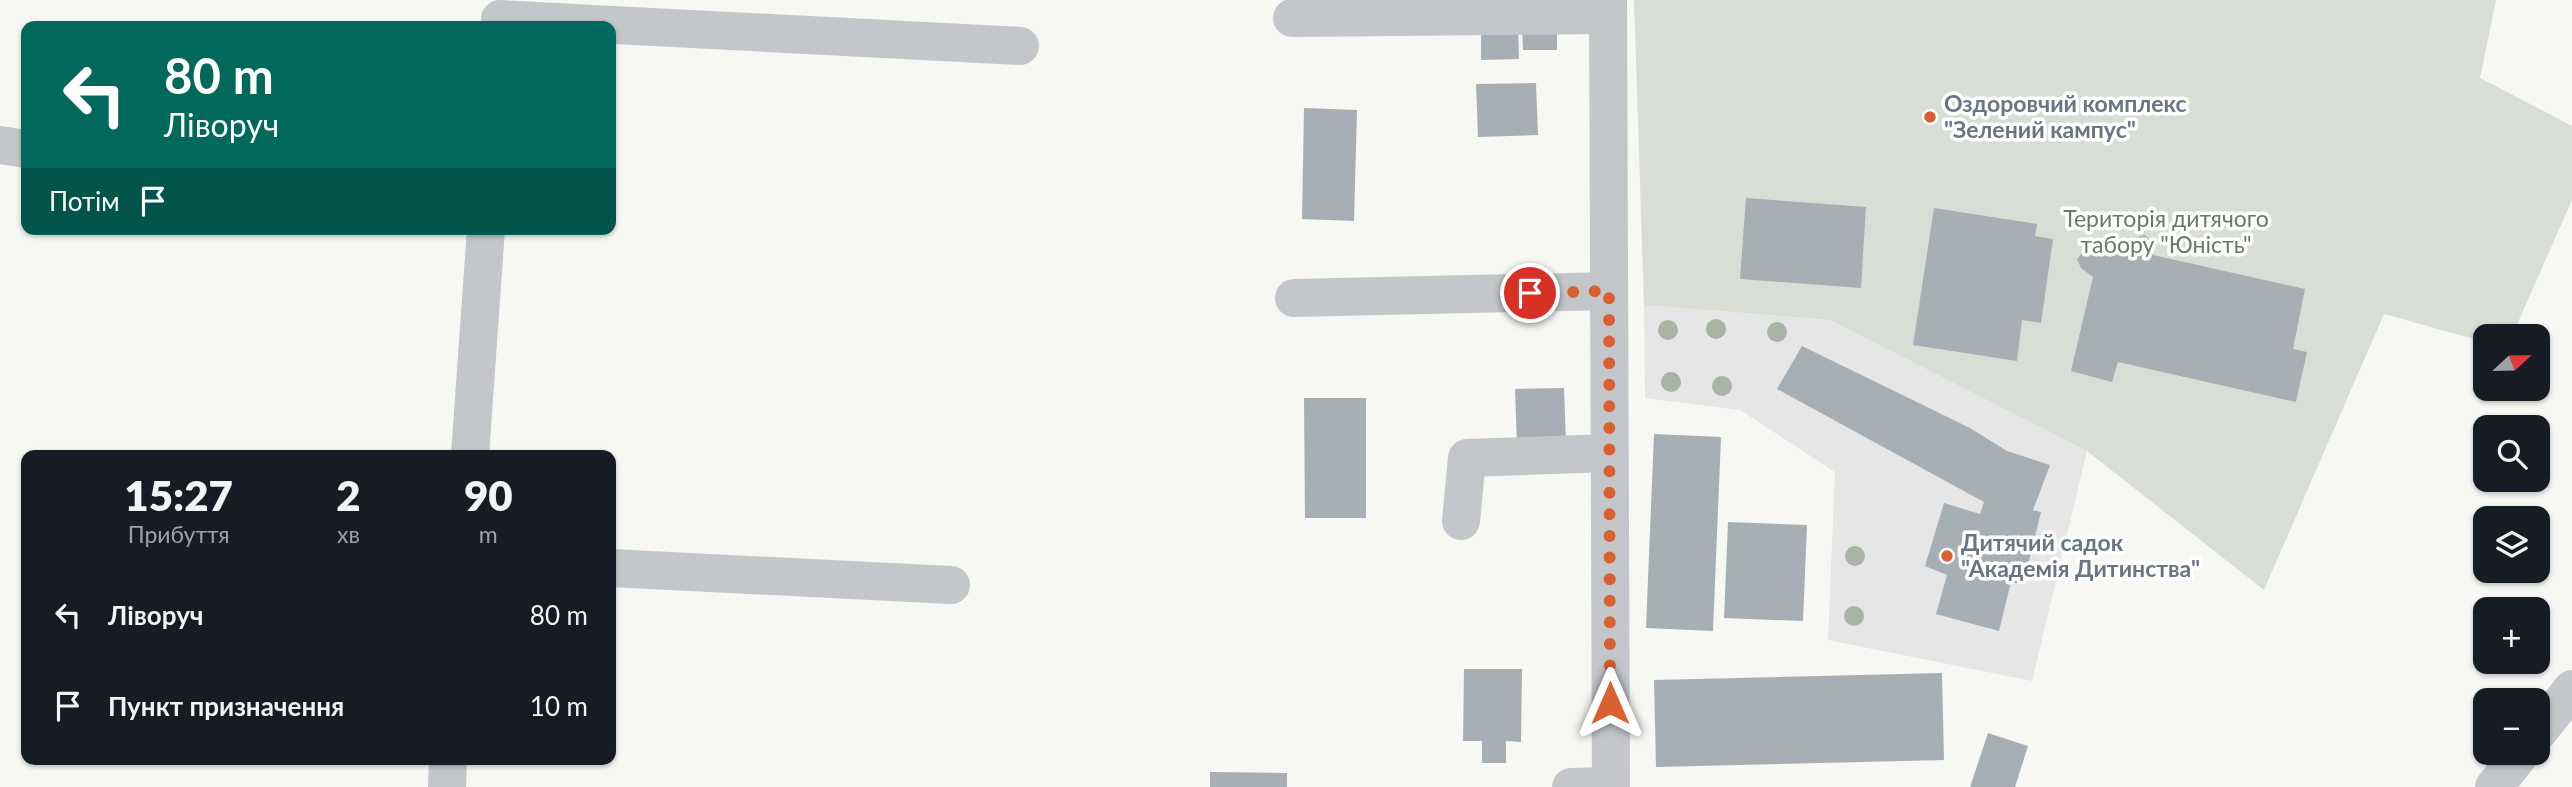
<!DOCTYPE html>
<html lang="uk">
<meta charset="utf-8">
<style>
body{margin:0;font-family:Lato,sans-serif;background:#20242c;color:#f1f3f6;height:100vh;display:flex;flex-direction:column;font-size:26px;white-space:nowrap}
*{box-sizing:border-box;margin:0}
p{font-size:23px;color:#9ea1a6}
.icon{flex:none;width:38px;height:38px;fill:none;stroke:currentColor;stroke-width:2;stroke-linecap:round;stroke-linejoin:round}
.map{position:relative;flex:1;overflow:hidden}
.panel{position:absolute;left:21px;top:450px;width:595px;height:315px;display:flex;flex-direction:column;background:#171b24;border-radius:14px;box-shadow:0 2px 5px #0004}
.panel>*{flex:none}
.guide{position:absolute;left:21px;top:21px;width:595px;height:214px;border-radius:14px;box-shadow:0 2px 5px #0004;background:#00695c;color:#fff;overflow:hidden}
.needle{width:46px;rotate:68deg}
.controls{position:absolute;left:2473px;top:324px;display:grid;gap:14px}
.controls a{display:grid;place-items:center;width:77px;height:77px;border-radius:14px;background:#171b24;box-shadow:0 2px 5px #0004;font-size:35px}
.pin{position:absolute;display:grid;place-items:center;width:60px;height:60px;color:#fff;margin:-30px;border:4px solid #fff;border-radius:50%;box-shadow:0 2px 7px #0007}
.me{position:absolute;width:77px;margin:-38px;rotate:0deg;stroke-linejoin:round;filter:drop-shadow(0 0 5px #0008)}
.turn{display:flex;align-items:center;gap:24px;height:147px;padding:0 28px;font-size:32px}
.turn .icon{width:91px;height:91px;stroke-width:2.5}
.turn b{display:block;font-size:49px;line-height:60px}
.then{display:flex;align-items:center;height:66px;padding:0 28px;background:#0003;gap:14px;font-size:26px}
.eta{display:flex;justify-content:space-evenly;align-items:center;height:119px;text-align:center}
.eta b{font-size:42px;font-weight:800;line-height:49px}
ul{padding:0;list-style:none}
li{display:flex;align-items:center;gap:21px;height:91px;padding:0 28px}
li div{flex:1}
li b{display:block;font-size:26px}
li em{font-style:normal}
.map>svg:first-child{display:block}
.built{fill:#e5e6e5}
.green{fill:#d8ded5}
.building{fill:#a7afb5}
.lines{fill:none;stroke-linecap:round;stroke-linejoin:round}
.minor{stroke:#c3c7ca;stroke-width:38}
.tree{fill:#a9b3a6}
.route{stroke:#da6031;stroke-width:12;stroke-dasharray:0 21.6}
.poi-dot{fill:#da6031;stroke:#fff;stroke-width:2.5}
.labels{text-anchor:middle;stroke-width:7;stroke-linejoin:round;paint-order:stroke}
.poi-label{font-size:23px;font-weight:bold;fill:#677684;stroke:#fff;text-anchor:start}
.park-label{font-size:23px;fill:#697b66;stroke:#fff}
</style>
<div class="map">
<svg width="2572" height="787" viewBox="0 0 2572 787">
<rect width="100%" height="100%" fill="#f7f7f4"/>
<!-- built -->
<polygon class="built" points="1644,305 1830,320 2087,451 2032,681 1828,640 1835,472 1740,410 1645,398"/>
<!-- green -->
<polygon class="green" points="1634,0 2496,0 2480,78 2572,126 2572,200 2512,336 2485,336 2485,342 2384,314 2264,590 2087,451 1830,320 1644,305"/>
<!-- building -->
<g class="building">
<polygon points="1557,25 1557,50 1523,50 1522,26"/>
<polygon points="1481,27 1518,27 1519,59 1481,60"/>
<polygon points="1536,83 1538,135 1478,137 1476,84"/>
<polygon points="1304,108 1357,110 1354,221 1302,219"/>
<polygon points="1746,198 1866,207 1861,288 1740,279"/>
<polygon points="1934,208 2037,224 2035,236 2053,239 2041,323 2022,320 2017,361 1913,345"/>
<polygon points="2145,235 2153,243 2153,255 2305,289 2293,349 2307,352 2296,402 2118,362 2112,382 2071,371 2093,277 2081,268 2077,259 2083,252 2097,249 2103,241 2128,246 2131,239"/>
<polygon points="1802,346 1970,428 2007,451 2050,465 2033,510 2041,512 2023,585 2011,582 1999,631 1936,614 1947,575 1925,566 1944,503 1980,514 1984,502 1777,389"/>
<polygon points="1564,388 1566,444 1517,446 1515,389"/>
<polygon points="1304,398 1366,398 1366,518 1305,518"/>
<polygon points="1654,434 1721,437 1713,631 1646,628"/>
<polygon points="1728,522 1807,525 1803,621 1724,618"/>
<polygon points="1464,669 1522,669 1521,742 1506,741 1506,763 1482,763 1482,741 1463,741"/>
<polygon points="1942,673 1944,760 1656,767 1654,680"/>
<polygon points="1988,733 2028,746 2015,787 1970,787"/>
<polygon points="1210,772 1287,773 1287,787 1210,787"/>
</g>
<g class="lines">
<!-- minor -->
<g class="minor">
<polyline points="1608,0 1611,787"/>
<polyline points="1292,18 1608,15"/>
<polyline points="500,19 1020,46"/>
<polyline points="0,145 26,149"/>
<polyline points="1294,298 1609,291"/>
<polyline points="470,455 486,229"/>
<polyline points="1461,521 1467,458 1609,453"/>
<polyline points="611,568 951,585"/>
<polyline points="2538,732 2572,689"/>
<polyline points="447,787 448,760"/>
<polyline points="1571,787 1611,786"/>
<polyline points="2494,787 2522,752"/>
</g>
</g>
<!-- trees -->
<g class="tree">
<circle cx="1716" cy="329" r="10"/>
<circle cx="1668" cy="330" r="10"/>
<circle cx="1777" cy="332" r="10"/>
<circle cx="1671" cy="382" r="10"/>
<circle cx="1722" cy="386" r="10"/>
<circle cx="1855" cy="556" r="10"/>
<circle cx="1854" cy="616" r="10"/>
</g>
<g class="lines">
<!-- route -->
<polyline class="route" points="1530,293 1609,291 1610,703"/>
</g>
<!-- markers -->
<g class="poi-dot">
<circle cx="1930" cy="117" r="7"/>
<circle cx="1947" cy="556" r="7"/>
</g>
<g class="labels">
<!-- poi labels -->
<g class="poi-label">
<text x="1944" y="112">Оздоровчий комплекс<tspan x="1944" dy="26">"Зелений кампус"</tspan></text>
<text x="1961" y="551">Дитячий садок<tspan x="1961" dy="26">"Академія Дитинства"</tspan></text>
</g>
<!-- park labels -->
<g class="park-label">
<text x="2166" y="227">Територія дитячого<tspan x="2166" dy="26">табору "Юність"</tspan></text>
</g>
</g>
</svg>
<div class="controls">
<a><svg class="needle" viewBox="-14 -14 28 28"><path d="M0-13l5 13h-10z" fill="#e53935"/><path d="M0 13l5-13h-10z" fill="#9ea1a6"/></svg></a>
<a><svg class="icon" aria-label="search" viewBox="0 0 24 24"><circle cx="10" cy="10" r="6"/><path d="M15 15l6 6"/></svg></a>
<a><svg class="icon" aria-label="layers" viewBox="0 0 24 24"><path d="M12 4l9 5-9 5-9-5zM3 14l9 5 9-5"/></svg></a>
<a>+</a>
<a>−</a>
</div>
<div class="pin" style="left:1530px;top:293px;background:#d93025"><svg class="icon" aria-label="arrive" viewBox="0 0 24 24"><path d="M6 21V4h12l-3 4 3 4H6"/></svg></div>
<svg class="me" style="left:1610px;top:703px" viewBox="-20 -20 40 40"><path d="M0-17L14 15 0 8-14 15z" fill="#da6031" stroke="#fff" stroke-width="4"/></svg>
<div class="guide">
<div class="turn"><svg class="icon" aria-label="left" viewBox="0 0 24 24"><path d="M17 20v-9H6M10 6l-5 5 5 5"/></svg><div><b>80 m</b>Ліворуч</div></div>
<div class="then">Потім<svg class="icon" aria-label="arrive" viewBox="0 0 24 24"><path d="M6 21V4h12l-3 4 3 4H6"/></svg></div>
</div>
<section class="panel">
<div class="eta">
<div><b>15:27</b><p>Прибуття</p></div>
<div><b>2</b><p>хв</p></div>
<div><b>90</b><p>m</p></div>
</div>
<ul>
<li><svg class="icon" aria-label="left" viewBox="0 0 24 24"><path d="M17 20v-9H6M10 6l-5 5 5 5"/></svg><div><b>Ліворуч</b></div><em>80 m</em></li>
<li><svg class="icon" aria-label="arrive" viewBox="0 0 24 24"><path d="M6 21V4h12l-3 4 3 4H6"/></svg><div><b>Пункт призначення</b></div><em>10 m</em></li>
</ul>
</section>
</div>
